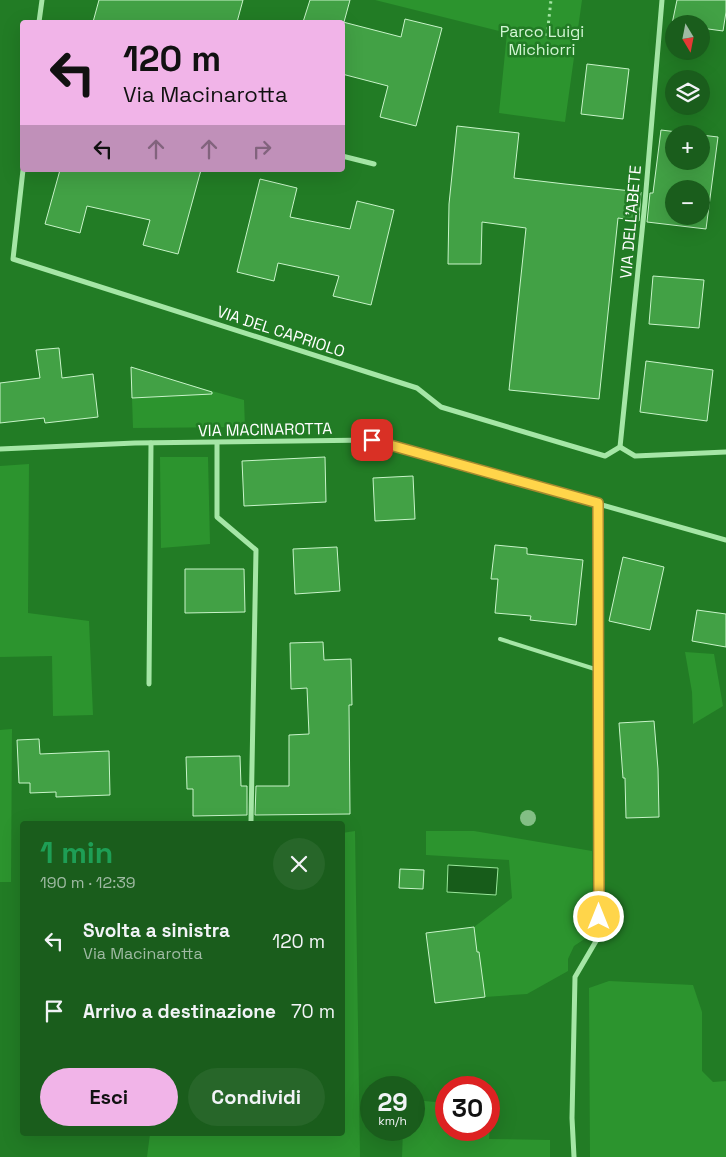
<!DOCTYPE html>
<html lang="it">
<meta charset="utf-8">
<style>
body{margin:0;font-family:"Space Grotesk",sans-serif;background:#276629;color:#f1f3f6;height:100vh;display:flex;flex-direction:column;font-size:19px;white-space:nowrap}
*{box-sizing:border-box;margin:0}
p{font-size:16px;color:#9fbaa3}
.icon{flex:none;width:28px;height:28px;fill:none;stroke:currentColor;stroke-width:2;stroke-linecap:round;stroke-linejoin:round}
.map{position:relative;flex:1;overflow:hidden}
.side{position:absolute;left:20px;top:821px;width:325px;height:315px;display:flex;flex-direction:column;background:#1a5d1c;border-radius:5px;box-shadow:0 5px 20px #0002}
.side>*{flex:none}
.guide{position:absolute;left:20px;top:20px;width:325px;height:152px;border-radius:5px;box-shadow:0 5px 20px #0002;background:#f1b4e8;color:#111;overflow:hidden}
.needle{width:32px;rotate:170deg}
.buttons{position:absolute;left:665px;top:15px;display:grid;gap:10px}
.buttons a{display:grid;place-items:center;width:45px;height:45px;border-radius:50%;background:#1a5d1c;box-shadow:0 5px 20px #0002;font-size:25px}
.speed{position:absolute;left:360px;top:1076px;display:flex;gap:10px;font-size:25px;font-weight:700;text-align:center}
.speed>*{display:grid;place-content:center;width:65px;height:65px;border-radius:50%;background:#1a5d1c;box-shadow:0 5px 20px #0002;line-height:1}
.speed small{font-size:12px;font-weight:400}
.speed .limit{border:8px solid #d22;background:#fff;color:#111}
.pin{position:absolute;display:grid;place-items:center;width:42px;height:42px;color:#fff;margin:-21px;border-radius:10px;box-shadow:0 2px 8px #0006}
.me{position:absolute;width:55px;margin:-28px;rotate:0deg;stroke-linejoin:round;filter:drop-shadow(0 0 4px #0008)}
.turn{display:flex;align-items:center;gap:18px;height:105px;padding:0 20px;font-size:22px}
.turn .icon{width:65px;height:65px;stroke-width:2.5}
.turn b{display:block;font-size:35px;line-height:42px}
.lanes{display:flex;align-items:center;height:48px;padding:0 20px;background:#0003;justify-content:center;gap:25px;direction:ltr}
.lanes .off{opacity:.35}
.round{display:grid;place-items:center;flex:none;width:52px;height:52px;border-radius:26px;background:#276629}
.head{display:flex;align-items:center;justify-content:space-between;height:85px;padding:0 20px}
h1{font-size:30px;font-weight:800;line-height:38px;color:#1e9e55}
.primary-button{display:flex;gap:10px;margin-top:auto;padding:10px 20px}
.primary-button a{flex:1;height:58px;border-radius:30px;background:#f1b4e8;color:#111;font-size:20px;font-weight:800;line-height:58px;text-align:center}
.primary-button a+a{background:#276629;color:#f1f3f6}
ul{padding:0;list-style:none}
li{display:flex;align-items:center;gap:15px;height:70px;padding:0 20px}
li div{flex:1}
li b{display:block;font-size:19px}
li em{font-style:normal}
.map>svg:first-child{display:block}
.green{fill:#2c942e}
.water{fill:#175c1a;stroke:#99e79a}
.building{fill:#42a145;stroke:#c8f4c9;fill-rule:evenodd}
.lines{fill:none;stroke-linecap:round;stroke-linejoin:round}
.path{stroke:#a5e6a6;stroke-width:3;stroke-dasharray:2.5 4;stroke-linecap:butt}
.lane{stroke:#a5e6a6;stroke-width:4}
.street{stroke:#a5e6a6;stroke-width:5}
.tree{fill:#83bf85}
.route-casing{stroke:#a68a30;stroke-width:12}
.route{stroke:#ffd54a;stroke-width:9}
.labels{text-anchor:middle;stroke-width:5;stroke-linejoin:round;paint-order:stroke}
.park-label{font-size:16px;fill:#d3f6d4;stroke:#227c25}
.street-label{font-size:16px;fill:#fff;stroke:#227c25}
</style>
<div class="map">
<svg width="726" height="1157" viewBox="0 0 726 1157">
<rect width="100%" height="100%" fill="#227c25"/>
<!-- green -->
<g class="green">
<polygon points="375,0 582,0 565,122 499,113 507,33"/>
<polygon points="176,381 244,400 245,427 133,428 132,398 177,396"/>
<polygon points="160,457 208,457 210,544 161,548"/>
<polygon points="29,464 28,613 89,621 93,715 53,716 52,656 0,657 0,466"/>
<polygon points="685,652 714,654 723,706 693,724 692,692"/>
<polygon points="12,729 11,882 0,882 0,730"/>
<polygon points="355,831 360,1157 147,1157 150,1134 342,1134 342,833"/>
<polygon points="426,831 474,831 592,851 593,924 589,936 574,946 568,959 568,971 527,994 485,997 479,952 477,952 474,927 512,898 509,860 426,855"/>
<polygon points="609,981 693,985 702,1012 702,1071 713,1082 726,1081 726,1157 590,1157 589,988"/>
<polygon points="414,1100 446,1103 446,1130 489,1130 489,1105 491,1105 489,1139 550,1140 550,1157 402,1157 403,1130 414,1130"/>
</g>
<!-- water -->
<polygon class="water" points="448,865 498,868 496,895 447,892"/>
<!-- building -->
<g class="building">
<polygon points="99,0 243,0 237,22 93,22"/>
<polygon points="310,0 350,0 344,22 343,22 401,37 405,19 442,28 416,126 380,117 388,86 342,74 342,22 303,22"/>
<polygon points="677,0 726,0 726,12 723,31 701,28 701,24 672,24"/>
<polygon points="587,64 629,69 623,119 581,114"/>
<polygon points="457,126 519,133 514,178 565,184 641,192 639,221 618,218 599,399 509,390 526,228 482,222 481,264 448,264 449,204"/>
<path d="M661 130 694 134H674V161H701V135L718 137 706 229 647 222 650 193H653ZM674 189H701V216H674Z"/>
<polygon points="60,170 201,170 178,254 143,245 150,220 87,206 80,233 45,224"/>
<polygon points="260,179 297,188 290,217 350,229 357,201 394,210 371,305 333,296 339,276 278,263 274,281 237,272"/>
<polygon points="653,276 704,280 699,328 649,324"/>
<polygon points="59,348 62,378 93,374 98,417 45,423 44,418 0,423 0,383 40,378 36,350"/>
<polygon points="646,361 713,370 707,421 640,412"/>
<polygon points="131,367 212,392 212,394 132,398"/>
<polygon points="325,457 326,502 244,506 242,461"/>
<polygon points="413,476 415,519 375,521 373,478"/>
<polygon points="495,545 527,548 527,554 583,560 576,625 530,620 531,616 495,613 498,579 491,579"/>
<polygon points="337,547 340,591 295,594 293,549"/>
<polygon points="623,557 664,567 650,630 609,621"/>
<polygon points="185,569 244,569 245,612 185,613"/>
<polygon points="697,610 726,614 726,647 692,641"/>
<polygon points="323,642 324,660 351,659 352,705 349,705 350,814 255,815 256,786 289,786 289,735 309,734 307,688 291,689 290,643"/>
<polygon points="654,721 658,769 659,817 626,818 625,778 623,778 619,723"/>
<polygon points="39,739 40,754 109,751 110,795 56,797 56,792 30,793 30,783 19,783 17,740"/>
<polygon points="240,756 241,786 247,786 247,815 193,816 193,789 187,789 186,757"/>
<polygon points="400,869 424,870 423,889 399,888"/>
<polygon points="474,927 477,952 479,952 485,997 435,1003 426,933"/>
</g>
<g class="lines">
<!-- path -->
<polyline class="path" points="547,36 551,0"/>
<!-- lane -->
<polyline class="lane" points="500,639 598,670"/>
<!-- street -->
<g class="street">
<polyline points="39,22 42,0"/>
<polyline points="342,156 374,164"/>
<polyline points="23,170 13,259 417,388 441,407 605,456 620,447"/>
<polyline points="217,443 217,517 256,550 251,821"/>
<polyline points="620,447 645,202 662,0"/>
<polyline points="620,447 635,456 726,452"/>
<polyline points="0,449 135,443 372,440 726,540"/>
<polyline points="149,684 151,443"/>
<polyline points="574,1157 572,1118 575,977 599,936 597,503"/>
</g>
</g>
<!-- trees -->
<circle class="tree" cx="528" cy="818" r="8"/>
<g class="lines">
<!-- route casing -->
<g class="route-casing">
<polyline id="route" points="372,440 598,503 599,917"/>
</g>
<!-- route -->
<use href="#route" class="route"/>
</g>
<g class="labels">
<!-- park labels -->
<g class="park-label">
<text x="542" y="37">Parco Luigi<tspan x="542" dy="18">Michiorri</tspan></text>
</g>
<!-- street labels -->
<g class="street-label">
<text transform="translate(630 222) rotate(-85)" y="6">VIA DELL'ABETE</text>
<text transform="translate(281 331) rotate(18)" y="6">VIA DEL CAPRIOLO</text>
<text transform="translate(265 429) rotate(-1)" y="6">VIA MACINAROTTA</text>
</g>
</g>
</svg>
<div class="buttons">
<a><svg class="needle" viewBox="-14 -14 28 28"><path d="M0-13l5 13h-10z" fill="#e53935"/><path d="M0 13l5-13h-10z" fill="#9fbaa3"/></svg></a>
<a><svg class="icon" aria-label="layers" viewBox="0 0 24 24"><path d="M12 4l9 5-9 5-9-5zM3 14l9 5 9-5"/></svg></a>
<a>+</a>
<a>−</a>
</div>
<div class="speed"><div>29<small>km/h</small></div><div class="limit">30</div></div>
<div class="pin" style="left:372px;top:440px;background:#d93025"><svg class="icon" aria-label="arrive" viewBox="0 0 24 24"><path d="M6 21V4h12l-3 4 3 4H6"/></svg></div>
<svg class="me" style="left:599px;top:917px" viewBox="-20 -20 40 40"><circle r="17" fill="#ffd54a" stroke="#fff" stroke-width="3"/><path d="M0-11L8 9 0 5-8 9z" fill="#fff"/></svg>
<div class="guide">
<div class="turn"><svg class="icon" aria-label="left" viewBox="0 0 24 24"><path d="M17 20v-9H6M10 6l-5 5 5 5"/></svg><div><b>120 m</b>Via Macinarotta</div></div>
<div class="lanes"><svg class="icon" aria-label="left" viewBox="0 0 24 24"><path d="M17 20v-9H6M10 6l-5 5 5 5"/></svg><svg class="icon off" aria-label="ahead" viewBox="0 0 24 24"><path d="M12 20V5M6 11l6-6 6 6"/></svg><svg class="icon off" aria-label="ahead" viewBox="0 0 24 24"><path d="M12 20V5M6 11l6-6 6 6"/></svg><svg class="icon off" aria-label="right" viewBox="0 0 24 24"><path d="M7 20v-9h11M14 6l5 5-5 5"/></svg></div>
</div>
<section class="side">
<div class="head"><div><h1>1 min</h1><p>190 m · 12:39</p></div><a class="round"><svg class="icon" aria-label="close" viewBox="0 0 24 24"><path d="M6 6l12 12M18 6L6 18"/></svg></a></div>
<ul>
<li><svg class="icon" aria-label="left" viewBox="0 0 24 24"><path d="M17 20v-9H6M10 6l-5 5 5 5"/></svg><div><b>Svolta a sinistra</b><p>Via Macinarotta</p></div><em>120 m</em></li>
<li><svg class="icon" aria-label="arrive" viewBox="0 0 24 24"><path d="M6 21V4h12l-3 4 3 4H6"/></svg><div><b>Arrivo a destinazione</b></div><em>70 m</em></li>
</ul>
<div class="primary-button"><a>Esci</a><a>Condividi</a></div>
</section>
</div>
